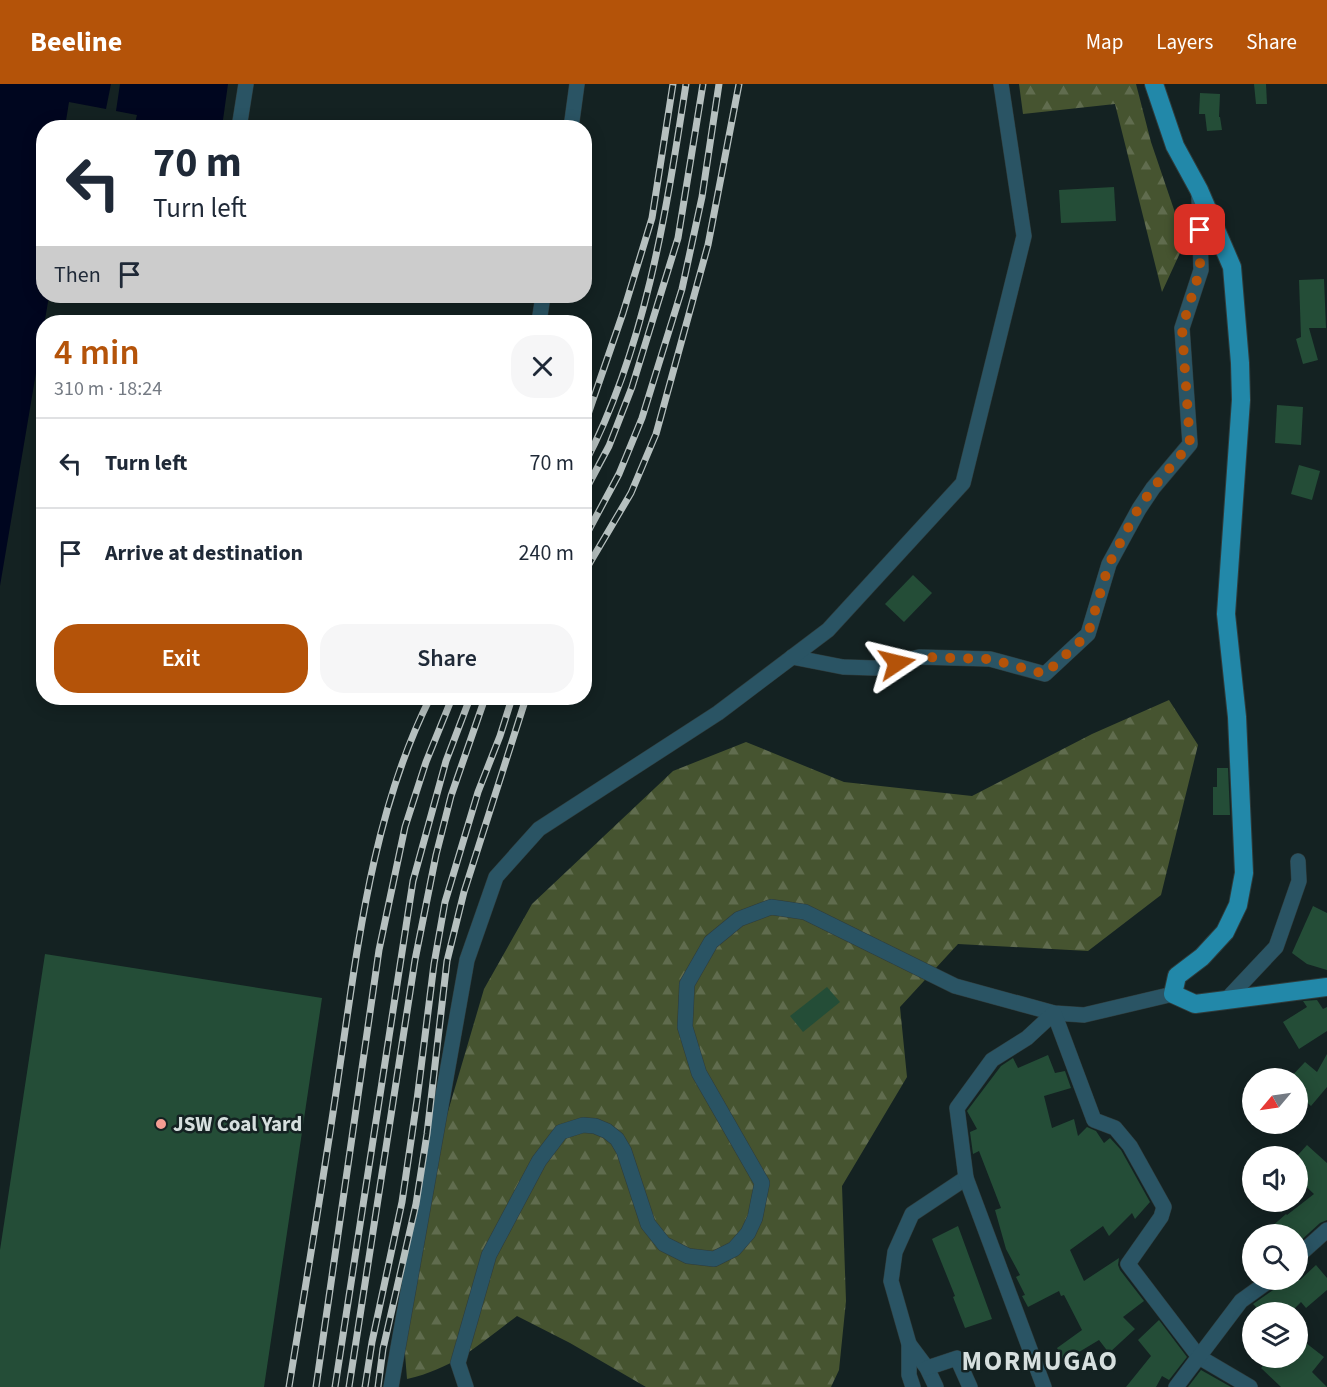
<!DOCTYPE html>
<meta charset="utf-8">
<style>
body{margin:0;font-family:"Source Sans 3",sans-serif;background:#f6f6f7;color:#1f2937;height:100vh;display:flex;flex-direction:column;font-size:22px;white-space:nowrap}
*{box-sizing:border-box;margin:0}
p{font-size:20px;color:#747a83}
.icon{flex:none;width:33px;height:33px;fill:none;stroke:currentColor;stroke-width:2;stroke-linecap:round;stroke-linejoin:round}
.map{position:relative;flex:1;overflow:hidden}
.drawer{position:absolute;left:36px;top:231px;width:556px;height:390px;display:flex;flex-direction:column;background:#fff;border-radius:24px;box-shadow:0 3px 15px #0003}
.drawer>*{flex:none}
.banner{position:absolute;left:36px;top:36px;width:556px;height:183px;border-radius:24px;box-shadow:0 3px 15px #0003;background:#fff;color:#1f2937;overflow:hidden}
.needle{width:39px;rotate:241deg}
.controls{position:absolute;left:1242px;top:984px;display:grid;gap:12px}
.controls a{display:grid;place-items:center;width:66px;height:66px;border-radius:50%;background:#fff;box-shadow:0 3px 15px #0003;font-size:30px}
.pin{position:absolute;display:grid;place-items:center;width:51px;height:51px;color:#fff;margin:-26px;border-radius:12px;box-shadow:0 3px 9px #0006}
.me{position:absolute;width:66px;margin:-33px;rotate:80deg;stroke-linejoin:round;filter:drop-shadow(0 0 4px #0008)}
.turn{display:flex;align-items:center;gap:21px;height:126px;padding:0 18px;font-size:27px}
.turn .icon{width:78px;height:78px;stroke-width:2.5}
.turn b{display:block;font-size:42px;line-height:51px}
.then{display:flex;align-items:center;height:57px;padding:0 18px;background:#0003;gap:12px;font-size:22px}
.round{display:grid;place-items:center;flex:none;width:63px;height:63px;border-radius:24px;background:#f6f6f7}
.headline{display:flex;align-items:center;justify-content:space-between;height:102px;padding:0 18px}
h1{font-size:36px;font-weight:600;line-height:45px;color:#b45309}
.primary-button{display:flex;gap:12px;margin-top:auto;padding:12px 18px}
.primary-button a{flex:1;height:69px;border-radius:24px;background:#b45309;color:#fff;font-size:24px;font-weight:600;line-height:69px;text-align:center}
.primary-button a+a{background:#f6f6f7;color:#1f2937}
ul{padding:0;list-style:none}
li{display:flex;align-items:center;gap:18px;height:90px;padding:0 18px;border-top:2px solid #e0e1e3}
li div{flex:1}
li b{display:block;font-size:22px}
li em{font-style:normal}
header{display:flex;align-items:center;gap:36px;box-sizing:border-box;height:84px;padding:0 30px;background:#b45309;color:#fff}
header strong{font-size:28px}
nav{display:flex;gap:33px;margin-inline-start:auto;font-size:21px}
.map>svg:first-child{display:block}
.forest{fill:url(#forest-firs)}
.water{fill:#00061f}
.pier{fill:#142222}
.building{fill:#244d37}
.lines{fill:none;stroke-linecap:round;stroke-linejoin:round}
.minor-casing{stroke:#2f3c3c;stroke-width:16}
.major-casing{stroke:#2f3c3c;stroke-width:20}
.minor{stroke:#2a5464;stroke-width:15}
.major{stroke:#2288a9;stroke-width:18}
.rail-casing{stroke:#b6c0bf;stroke-width:7}
.rail{stroke:#142222;stroke-width:4.5;stroke-dasharray:14;stroke-linecap:butt}
.route{stroke:#b45309;stroke-width:10;stroke-dasharray:0 18}
.poi-dot{fill:#f59c92;stroke:#142222;stroke-width:2}
.labels{text-anchor:middle;stroke-width:5;stroke-linejoin:round;paint-order:stroke}
.poi-label{font-size:21px;font-weight:bold;fill:#d6dfde;stroke:#142222;text-anchor:start}
.district-label{font-size:27px;font-weight:bold;letter-spacing:1.5px;fill:#d6dfde;stroke:#142222}
</style>
<header>
<strong>Beeline</strong>
<nav><a>Map</a><a>Layers</a><a>Share</a></nav>
</header>
<div class="map">
<svg width="1327" height="1303" viewBox="0 0 1327 1303">
<defs>
<pattern id="forest-firs" width="22" height="20" patternUnits="userSpaceOnUse" patternTransform="scale(1.5)"><rect width="22" height="20" fill="#465430"/><path d="M5 1l3.5 6h-7zM16 11l3.5 6h-7z" fill="#606c4e"/></pattern>
</defs>
<rect width="100%" height="100%" fill="#142222"/>
<!-- forest -->
<g class="forest">
<polygon points="1019,0 1136,0 1151,58 1185,158 1162,208 1115,20 1023,30"/>
<path d="M1169 616 1198 661 1161 811 1088 867 958 860 900 923 907 993 842 1102 846 1217 839 1286 831 1303H646L570 1259 517 1232C478 1261 455 1284 407 1295L399 1194 484 905 532 820 673 687 746 658 844 698 972 712 1092 650Z"/>
</g>
<!-- water -->
<polygon class="water" points="0,0 228,0 222,43 44,44 44,212 49,212 0,502"/>
<!-- pier -->
<polygon class="pier" points="111,0 120,0 116,27 137,31 134,43 65,43 69,18 106,25"/>
<!-- building -->
<g class="building">
<polygon points="1254,0 1266,0 1267,20 1256,20"/>
<polygon points="1200,9 1220,10 1219,33 1220,33 1222,46 1207,47 1205,30 1199,30"/>
<polygon points="1114,103 1116,137 1061,139 1059,106"/>
<polygon points="1324,195 1326,244 1309,244 1318,276 1303,280 1296,255 1301,253 1299,196"/>
<polygon points="1277,321 1303,323 1301,361 1275,359"/>
<polygon points="1299,381 1320,387 1312,416 1291,410"/>
<polygon points="913,491 932,509 904,538 885,520"/>
<polygon points="1217,684 1228,684 1230,731 1213,731 1213,703 1217,703"/>
<polygon points="1313,822 1327,829 1327,886 1307,880 1292,869"/>
<polygon points="45,870 322,914 264,1303 0,1303 0,1166"/>
<polygon points="827,903 840,918 803,948 790,932"/>
<polygon points="1317,916 1323,925 1327,923 1327,947 1299,965 1283,938 1307,923 1303,917"/>
<polygon points="1327,970 1327,1003 1311,1022 1298,1010 1298,994 1290,994 1305,978 1317,988"/>
<polygon points="1048,971 1055,989 1065,987 1071,1004 1044,1012 1052,1044 1074,1035 1078,1052 1087,1043 1096,1047 1104,1059 1110,1054 1121,1066 1150,1118 1135,1135 1132,1129 1109,1152 1103,1142 1070,1166 1084,1197 1119,1174 1118,1181 1120,1186 1144,1217 1123,1233 1135,1245 1109,1269 1099,1256 1064,1277 1057,1264 1082,1246 1064,1211 1061,1212 1059,1207 1028,1223 1022,1212 1025,1211 1016,1193 1020,1191 1006,1165 995,1126 1001,1124 979,1067 973,1070 970,1048 977,1045 967,1027 1001,982 1013,974 1018,984"/>
<polygon points="1307,1061 1327,1079 1327,1136 1320,1139 1298,1159 1298,1150 1263,1150 1286,1130 1287,1131 1314,1110 1298,1095 1298,1071"/>
<polygon points="958,1142 992,1235 965,1244 953,1213 955,1212 932,1155"/>
<polygon points="1316,1181 1327,1194 1327,1206 1306,1224 1301,1218 1291,1228 1261,1228 1253,1220 1276,1204 1280,1196 1300,1196"/>
<polygon points="1159,1236 1187,1273 1169,1296 1162,1292 1156,1303 1126,1303 1151,1272 1138,1256"/>
<polygon points="1306,1259 1324,1273 1312,1288 1327,1303 1281,1303 1261,1284 1271,1274 1298,1274 1298,1269"/>
<polygon points="1201,1286 1231,1303 1188,1303"/>
</g>
<g class="lines">
<!-- minor casing -->
<g class="minor-casing">
<g id="minor">
<polyline points="239,44 246,0"/>
<polyline points="571,44 577,0"/>
<polyline points="539,238 543,212"/>
<polyline points="792,573 843,583 875,584 919,573 990,575 1045,590 1088,550 1109,480 1139,425 1153,404 1190,360 1182,244 1201,186 1199,112"/>
<polyline points="1227,915 1276,863 1299,797 1298,777"/>
<polyline points="1298,1172 1327,1146"/>
<polyline points="909,1260 927,1284 936,1303"/>
<polyline points="927,1284 957,1274 970,1303"/>
<polyline points="391,1303 467,876 496,793 539,745 718,629 828,546 963,399 1024,152 1001,0"/>
<polyline points="466,1303 458,1279 489,1171 539,1077 561,1048 583,1041 595,1042 607,1047 617,1055 624,1067 648,1140 664,1160 688,1172 714,1175 734,1165 748,1149 755,1134 762,1099 699,989 685,943 687,900 711,858 739,835 771,823 805,828 955,902 1054,929 1084,931 1173,910"/>
<polyline points="913,1303 909,1291 909,1260 891,1197 895,1168 912,1130 966,1094"/>
<polyline points="1044,1303 966,1094 957,1024 992,976 1027,954 1054,929 1094,1036 1115,1044 1130,1062 1164,1123 1161,1133 1128,1180 1199,1273 1250,1303"/>
<polyline points="1176,1303 1241,1217 1270,1196"/>
</g>
</g>
<!-- major casing -->
<g class="major-casing">
<polyline id="major" points="1154,0 1175,62 1199,106 1232,183 1240,279 1241,316 1226,530 1237,633 1244,789 1238,821 1225,848 1202,873 1177,892 1173,910 1195,920 1327,903"/>
</g>
<!-- minor -->
<use href="#minor" class="minor"/>
<!-- major -->
<use href="#major" class="major"/>
<!-- rail casing -->
<g class="rail-casing">
<g id="rail">
<polyline points="585,339 623,229 652,134 673,0"/>
<path d="M585 379C646 262 666 129 686 0"/>
<polyline points="585,407 609,362 632,303 678,154 703,0"/>
<polyline points="585,453 619,390 642,334 682,205 702,113 719,0"/>
<polyline points="585,487 631,409 656,350 708,161 739,0"/>
<path d="M289 1303C306 1198 324 1093 339 988 358 861 372 730 430 614"/>
<polyline points="316,1303 379,866 405,743 426,678 452,614"/>
<polyline points="335,1303 413,797 446,677 470,614"/>
<polyline points="349,1303 415,876 436,771 451,712 485,614"/>
<polyline points="365,1303 372,1258 402,1118 417,1016 434,880 445,818 478,708 500,652 512,614"/>
<polyline points="378,1303 383,1265 416,1120 427,1050 447,877 464,808 526,614"/>
</g>
</g>
<!-- rail -->
<use href="#rail" class="rail"/>
</g>
<g class="lines">
<!-- route -->
<polyline class="route" points="897,579 919,573 990,575 1045,590 1088,550 1109,480 1138,425 1153,404 1190,360 1182,244 1200,186 1200,146"/>
</g>
<!-- markers -->
<circle class="poi-dot" cx="161" cy="1040" r="6"/>
<g class="labels">
<!-- poi labels -->
<g class="poi-label">
<text x="173" y="1047">JSW Coal Yard</text>
</g>
<!-- district labels -->
<g class="district-label">
<text x="1040" y="1286">MORMUGAO</text>
</g>
</g>
</svg>
<div class="controls">
<a><svg class="needle" viewBox="-14 -14 28 28"><path d="M0-13l5 13h-10z" fill="#e53935"/><path d="M0 13l5-13h-10z" fill="#747a83"/></svg></a>
<a><svg class="icon" aria-label="sound" viewBox="0 0 24 24"><path d="M4 9h4l5-4v14l-5-4H4zM17 9q2 3 0 6"/></svg></a>
<a><svg class="icon" aria-label="search" viewBox="0 0 24 24"><circle cx="10" cy="10" r="6"/><path d="M15 15l6 6"/></svg></a>
<a><svg class="icon" aria-label="layers" viewBox="0 0 24 24"><path d="M12 4l9 5-9 5-9-5zM3 14l9 5 9-5"/></svg></a>
</div>
<div class="pin" style="left:1200px;top:146px;background:#d93025"><svg class="icon" aria-label="arrive" viewBox="0 0 24 24"><path d="M6 21V4h12l-3 4 3 4H6"/></svg></div>
<svg class="me" style="left:897px;top:579px" viewBox="-20 -20 40 40"><path d="M0-17L14 15 0 8-14 15z" fill="#b45309" stroke="#fff" stroke-width="4"/></svg>
<div class="banner">
<div class="turn"><svg class="icon" aria-label="left" viewBox="0 0 24 24"><path d="M17 20v-9H6M10 6l-5 5 5 5"/></svg><div><b>70 m</b>Turn left</div></div>
<div class="then">Then<svg class="icon" aria-label="arrive" viewBox="0 0 24 24"><path d="M6 21V4h12l-3 4 3 4H6"/></svg></div>
</div>
<section class="drawer">
<div class="headline"><div><h1>4 min</h1><p>310 m · 18:24</p></div><a class="round"><svg class="icon" aria-label="close" viewBox="0 0 24 24"><path d="M6 6l12 12M18 6L6 18"/></svg></a></div>
<ul>
<li><svg class="icon" aria-label="left" viewBox="0 0 24 24"><path d="M17 20v-9H6M10 6l-5 5 5 5"/></svg><div><b>Turn left</b></div><em>70 m</em></li>
<li><svg class="icon" aria-label="arrive" viewBox="0 0 24 24"><path d="M6 21V4h12l-3 4 3 4H6"/></svg><div><b>Arrive at destination</b></div><em>240 m</em></li>
</ul>
<div class="primary-button"><a>Exit</a><a>Share</a></div>
</section>
</div>
